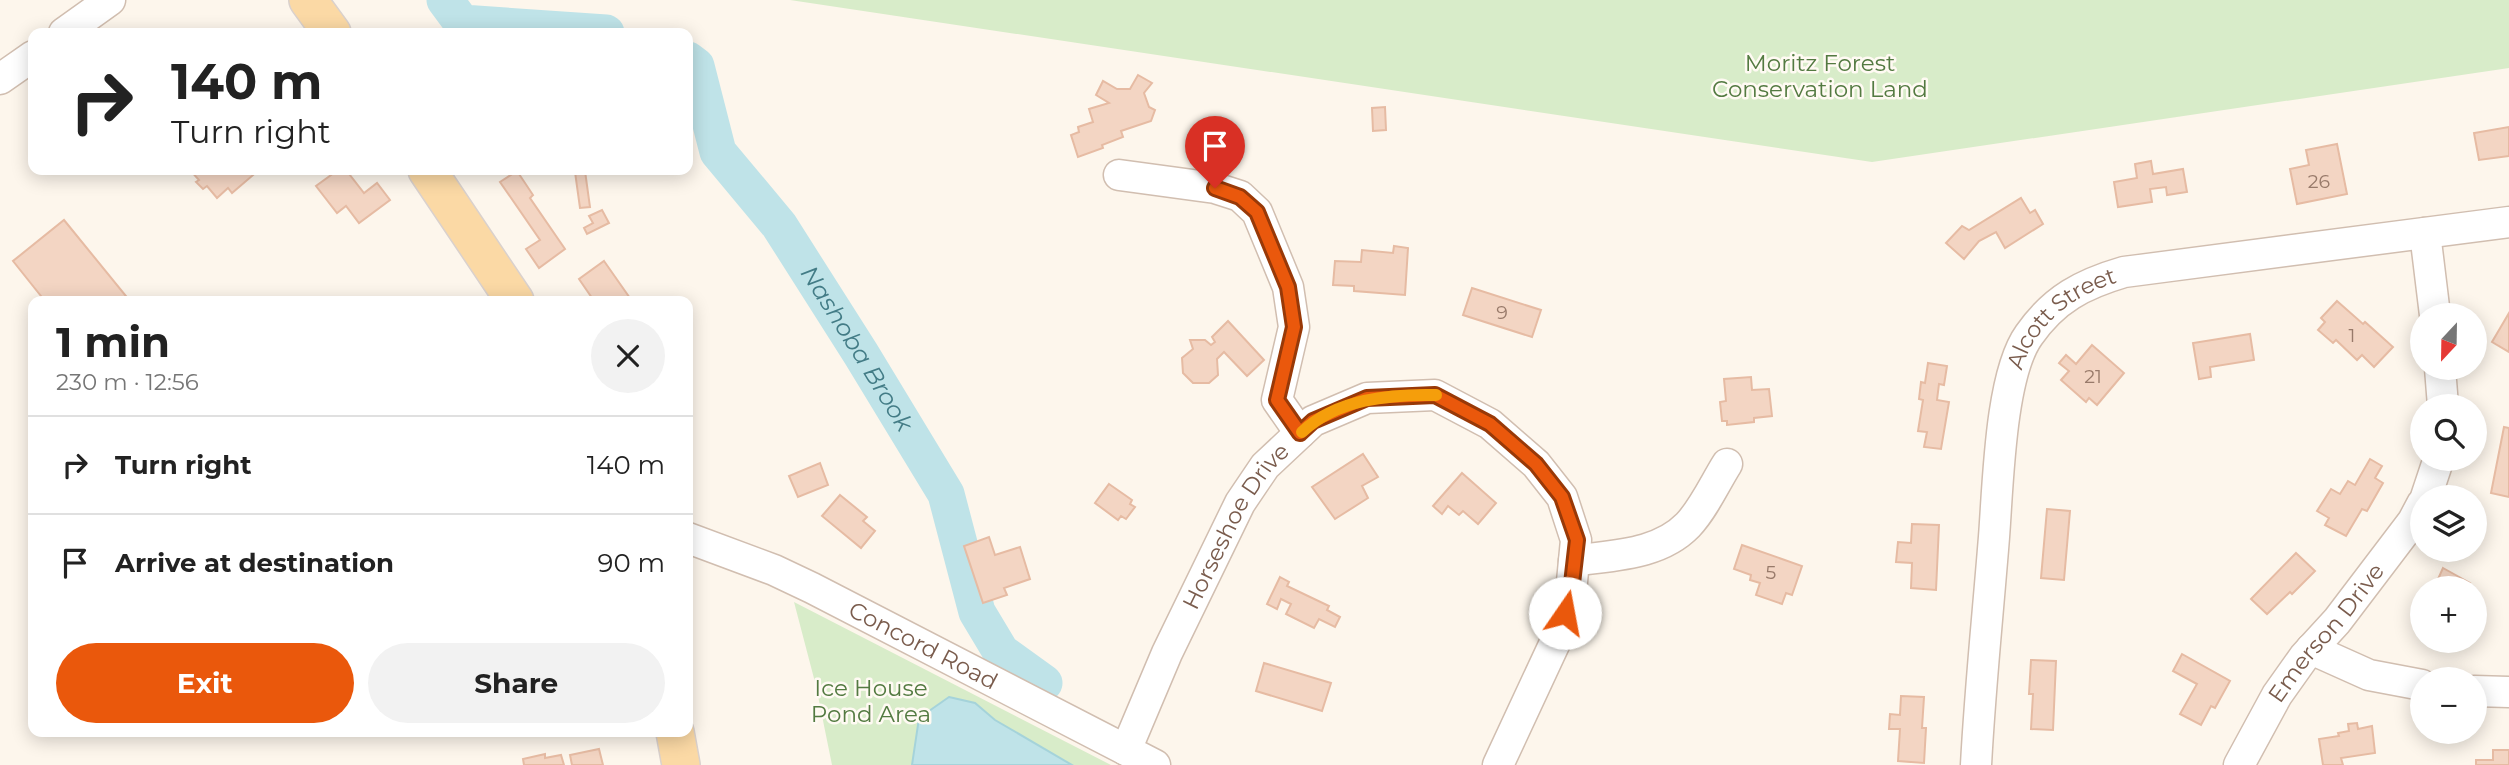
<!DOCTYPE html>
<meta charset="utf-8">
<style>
body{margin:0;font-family:Montserrat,sans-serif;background:#f2f2f2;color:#222;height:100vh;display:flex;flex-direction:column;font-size:26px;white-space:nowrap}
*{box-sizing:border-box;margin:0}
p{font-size:23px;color:#767676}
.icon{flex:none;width:38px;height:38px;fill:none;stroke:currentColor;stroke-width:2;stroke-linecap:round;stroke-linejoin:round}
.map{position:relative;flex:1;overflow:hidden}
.sheet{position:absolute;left:28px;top:296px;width:665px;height:441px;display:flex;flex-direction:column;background:#fff;border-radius:14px;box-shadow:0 4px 18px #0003}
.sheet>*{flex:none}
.top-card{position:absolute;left:28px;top:28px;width:665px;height:147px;border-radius:14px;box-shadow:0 4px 18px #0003;background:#fff;color:#222;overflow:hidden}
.needle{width:46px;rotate:202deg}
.tools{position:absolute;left:2410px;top:303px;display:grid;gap:14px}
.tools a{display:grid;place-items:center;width:77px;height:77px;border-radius:50%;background:#fff;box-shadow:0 4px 18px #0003;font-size:35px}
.pin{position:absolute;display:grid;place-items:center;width:60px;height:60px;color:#fff;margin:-72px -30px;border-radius:50% 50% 50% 0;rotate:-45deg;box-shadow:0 0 7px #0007}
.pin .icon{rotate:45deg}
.me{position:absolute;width:77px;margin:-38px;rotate:12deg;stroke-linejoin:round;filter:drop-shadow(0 0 5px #0008)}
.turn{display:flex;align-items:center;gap:24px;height:147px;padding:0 28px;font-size:32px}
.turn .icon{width:91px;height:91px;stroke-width:2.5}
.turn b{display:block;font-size:49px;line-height:60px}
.round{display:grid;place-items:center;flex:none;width:74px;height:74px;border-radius:37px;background:#f2f2f2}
.overview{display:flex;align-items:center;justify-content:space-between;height:119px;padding:0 28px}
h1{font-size:42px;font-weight:700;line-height:52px}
.button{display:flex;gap:14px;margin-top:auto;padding:14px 28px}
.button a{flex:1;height:80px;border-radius:42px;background:#ea580c;color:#fff;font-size:28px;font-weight:700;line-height:80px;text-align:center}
.button a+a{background:#f2f2f2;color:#222}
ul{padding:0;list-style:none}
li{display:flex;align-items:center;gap:21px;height:98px;padding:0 28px;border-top:2px solid #e0e0e0}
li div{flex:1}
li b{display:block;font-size:26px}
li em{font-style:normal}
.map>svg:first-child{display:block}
.green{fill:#d8ecc9}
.water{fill:#bfe3e8;stroke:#a5d3da;stroke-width:2}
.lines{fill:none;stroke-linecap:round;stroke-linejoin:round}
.river{stroke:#bfe3e8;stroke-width:37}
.building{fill:#f3d5c3;stroke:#e6bba3;stroke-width:2}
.minor-casing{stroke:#d1beb0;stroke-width:33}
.major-casing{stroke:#dad1cd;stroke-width:40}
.minor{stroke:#fff;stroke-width:30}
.major{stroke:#fbd9a5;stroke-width:37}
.route-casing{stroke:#983908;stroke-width:18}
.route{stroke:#ea580c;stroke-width:12}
.slow{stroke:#f59e0b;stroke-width:12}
.labels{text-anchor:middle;stroke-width:5;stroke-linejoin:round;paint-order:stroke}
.number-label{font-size:19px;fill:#987a6a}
.park-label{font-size:23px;fill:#537a41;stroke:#fffaf3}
.street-label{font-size:23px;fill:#7a5c4d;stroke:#fffaf3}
.water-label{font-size:24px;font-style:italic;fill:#437c86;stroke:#fffaf3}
</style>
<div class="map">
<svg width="2509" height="765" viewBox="0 0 2509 765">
<rect width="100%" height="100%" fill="#fdf6ec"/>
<!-- green -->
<g class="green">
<polygon points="790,0 2509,0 2509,68 1872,162"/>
<polygon points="794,602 1111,765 1072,765 995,720 975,703 919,718 912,765 832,765 816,686"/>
</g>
<!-- water -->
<polygon class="water" points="949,697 975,703 995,720 1072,765 912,765 919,718"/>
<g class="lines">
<!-- river -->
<g class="river">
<polyline points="445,0 462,23 606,33"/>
<path id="s1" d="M688 60 696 66 718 152 779 225 861 354 946 494 977 612 1001 652 1044 683"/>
</g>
</g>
<!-- building -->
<g class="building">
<polygon points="1138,75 1152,83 1144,93 1149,107 1155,110 1151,121 1121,131 1123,137 1102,145 1103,148 1078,157 1071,135 1079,132 1078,127 1093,122 1089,109 1109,103 1096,95 1103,81 1117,89 1130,89"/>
<polygon points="1385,107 1386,130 1373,131 1372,108"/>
<polygon points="2509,127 2509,156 2479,160 2474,133"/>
<polygon points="2337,144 2347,194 2297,204 2290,169 2309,165 2306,150"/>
<polygon points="2151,161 2153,174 2183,169 2187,192 2167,195 2166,187 2150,189 2152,202 2118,207 2114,182 2137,178 2135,164"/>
<polygon points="190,170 259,170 232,193 228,188 217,198 207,186 203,189 196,182 199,180"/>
<polygon points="338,170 346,170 364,193 377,183 390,200 359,223 346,206 337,213 316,186"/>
<polygon points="517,171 533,195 530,198 565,249 539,268 526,249 540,240 500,182"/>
<polygon points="585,171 590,207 580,208 575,172"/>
<polygon points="2021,198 2030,213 2035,210 2043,224 2005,248 1996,232 1979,241 1964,259 1946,243 1962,226 1969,230"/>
<polygon points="602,210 609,223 587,234 584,228 593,223 589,216"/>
<polygon points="64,220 130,301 45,301 13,261"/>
<polygon points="1394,246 1408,248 1405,295 1354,291 1354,286 1333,285 1335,261 1361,262 1362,250 1393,253"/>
<polygon points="604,261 632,301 587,301 592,298 579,279"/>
<polygon points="1472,288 1541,310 1532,337 1463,315"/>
<polygon points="2337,301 2363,324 2365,322 2393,347 2374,367 2362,355 2357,360 2336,340 2333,343 2318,330 2325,322 2321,318"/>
<polygon points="2509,313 2509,352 2492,342"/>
<polygon points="1228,321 1264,360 1247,376 1224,352 1217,359 1218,375 1209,383 1193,383 1183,373 1182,358 1193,349 1190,340 1205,340 1211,345 1215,342 1212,337"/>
<polygon points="2250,334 2254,360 2210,367 2211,377 2199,379 2193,343"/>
<polygon points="2092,345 2124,373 2097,405 2089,398 2086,402 2061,380 2069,371 2059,363 2066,355 2076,364"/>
<polygon points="1928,363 1947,366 1944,385 1939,384 1937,400 1949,402 1941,449 1924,447 1927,432 1918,431 1923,400 1919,399 1921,382 1925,383"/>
<polygon points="1751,377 1752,390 1769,389 1772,416 1754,418 1754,422 1727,425 1727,421 1722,421 1720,402 1726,401 1724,379"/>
<polygon points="2504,427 2509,428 2509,497 2491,493"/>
<polygon points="1363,454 1378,477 1362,486 1368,498 1335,519 1312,487"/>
<polygon points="2370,459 2382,466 2375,478 2383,483 2367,511 2362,509 2346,536 2325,525 2329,518 2317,511 2331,489 2340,494 2348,481 2355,485"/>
<polygon points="820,463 828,485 798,497 789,476"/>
<polygon points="1462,473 1496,503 1478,524 1463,511 1459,515 1448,506 1442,514 1433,506"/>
<polygon points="1109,484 1132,500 1130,504 1135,507 1126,519 1121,516 1118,520 1095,503"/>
<polygon points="840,495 867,517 863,521 875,531 861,548 822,516"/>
<polygon points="2047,509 2070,511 2064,580 2041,578"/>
<polygon points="1912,524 1939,525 1936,590 1911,588 1912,563 1896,562 1898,542 1911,543"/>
<polygon points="989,537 995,555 1020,547 1030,579 1004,588 1007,595 983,603 964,546"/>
<polygon points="1742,545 1802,566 1792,595 1786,593 1782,604 1756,595 1760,583 1750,580 1751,575 1734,569"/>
<polygon points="2296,553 2315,571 2292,594 2290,592 2267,614 2251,599"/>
<polygon points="2443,568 2470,583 2467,588 2434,588"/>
<polygon points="1280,577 1289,582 1287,586 1329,606 1327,610 1340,617 1335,627 1319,619 1314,628 1286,614 1291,604 1281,599 1277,609 1267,604"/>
<polygon points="2182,654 2230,681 2215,708 2211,706 2201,725 2180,714 2197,684 2173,671"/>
<polygon points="2031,660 2056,661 2053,730 2031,729 2033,694 2029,694"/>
<polygon points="1264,663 1331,683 1322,711 1256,691"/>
<polygon points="1901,696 1924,697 1922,728 1926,728 1924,763 1898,761 1900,729 1889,729 1890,714 1900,715"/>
<polygon points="2357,723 2358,729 2372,726 2375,753 2341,758 2343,765 2323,765 2319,739 2339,736 2338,733 2349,731 2348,724"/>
<polygon points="599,749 603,765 572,765 570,755"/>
<polygon points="2493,750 2509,750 2509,765 2476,765 2476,760 2493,760"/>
<polygon points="545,754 545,758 561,755 564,765 524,765 523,759"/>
</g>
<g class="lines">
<!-- minor casing -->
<g class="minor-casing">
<g id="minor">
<polyline points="64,33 110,0"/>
<polyline points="0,79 33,56"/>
<polyline points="1119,175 1215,188 1240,196 1257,212 1288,287 1294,327 1277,400 1300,433"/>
<polyline points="2425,233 2435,315"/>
<polyline points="2440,368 2443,406"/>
<polyline points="2426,497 2439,458"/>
<path id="s2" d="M688 538 774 570 812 588 1155 765"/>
<path d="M1574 561C1613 555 1659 555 1688 525 1704 508 1715 483 1727 464"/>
<polyline points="2311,649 2369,675 2422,685"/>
<polyline points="2474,691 2509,692"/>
<path id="s3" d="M1126 750 1167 653 1240 503 1265 466 1313 421 1367 398 1435 395 1490 424 1536 464 1562 497 1576 540 1571 592 1559 634 1498 765"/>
<path id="s4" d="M1976 765C1980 689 1988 613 1994 537 1998 486 2000 375 2029 335 2054 299 2083 284 2124 272L2509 222"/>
<path id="s5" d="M2239 765 2277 695 2304 657 2337 621 2413 521 2422 504"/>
</g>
</g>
<!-- major casing -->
<g class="major-casing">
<g id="major">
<polyline points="308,0 332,33"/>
<polyline points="427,170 515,301"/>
<polyline points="675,732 681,765"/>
</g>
</g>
<!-- minor -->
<use href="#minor" class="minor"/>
<!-- major -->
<use href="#major" class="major"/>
</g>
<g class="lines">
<!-- route casing -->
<g class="route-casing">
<polyline id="route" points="1215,188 1240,197 1257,212 1288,287 1294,327 1277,400 1300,433 1313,421 1367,398 1435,395 1490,424 1536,464 1562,497 1577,540 1571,592 1565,613"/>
</g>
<!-- route -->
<use href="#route" class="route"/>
<!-- slow -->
<path class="slow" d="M1302 432C1337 399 1389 394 1436 395"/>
</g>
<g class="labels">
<!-- number labels -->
<g class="number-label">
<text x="2319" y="188">26</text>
<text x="1502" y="319">9</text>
<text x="2352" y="342">1</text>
<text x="2093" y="383">21</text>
<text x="1771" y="579">5</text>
</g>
<!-- park labels -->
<g class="park-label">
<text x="1820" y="71">Moritz Forest<tspan x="1820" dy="26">Conservation Land</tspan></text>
<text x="871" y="696">Ice House<tspan x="871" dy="26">Pond Area</tspan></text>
</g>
<!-- street labels -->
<g class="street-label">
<text dy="8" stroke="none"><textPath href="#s4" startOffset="471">Alcott Street</textPath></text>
<text dy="8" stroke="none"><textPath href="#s3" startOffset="250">Horseshoe Drive</textPath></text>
<text dy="8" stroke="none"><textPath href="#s5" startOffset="159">Emerson Drive</textPath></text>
<text dy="8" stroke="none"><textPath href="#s2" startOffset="259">Concord Road</textPath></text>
</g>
<!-- water labels -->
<g class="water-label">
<text dy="8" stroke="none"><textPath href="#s1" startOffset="340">Nashoba Brook</textPath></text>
</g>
</g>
</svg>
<div class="tools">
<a><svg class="needle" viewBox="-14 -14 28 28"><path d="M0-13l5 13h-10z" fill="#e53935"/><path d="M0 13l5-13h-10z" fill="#767676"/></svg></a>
<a><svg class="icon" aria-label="search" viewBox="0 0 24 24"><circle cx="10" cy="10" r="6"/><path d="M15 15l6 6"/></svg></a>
<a><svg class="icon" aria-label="layers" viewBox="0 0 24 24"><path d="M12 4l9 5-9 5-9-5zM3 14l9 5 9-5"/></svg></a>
<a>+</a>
<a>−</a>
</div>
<div class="pin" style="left:1215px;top:188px;background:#d93025"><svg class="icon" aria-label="arrive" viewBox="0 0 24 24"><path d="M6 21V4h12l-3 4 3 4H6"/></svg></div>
<svg class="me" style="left:1565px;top:613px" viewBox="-20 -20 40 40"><circle r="19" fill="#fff"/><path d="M0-13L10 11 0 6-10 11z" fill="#ea580c"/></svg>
<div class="top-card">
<div class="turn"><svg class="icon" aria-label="right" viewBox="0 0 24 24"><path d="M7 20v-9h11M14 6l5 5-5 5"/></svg><div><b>140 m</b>Turn right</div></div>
</div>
<section class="sheet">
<div class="overview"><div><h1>1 min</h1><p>230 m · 12:56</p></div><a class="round"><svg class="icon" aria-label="close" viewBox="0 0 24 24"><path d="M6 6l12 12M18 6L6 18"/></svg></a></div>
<ul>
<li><svg class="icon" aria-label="right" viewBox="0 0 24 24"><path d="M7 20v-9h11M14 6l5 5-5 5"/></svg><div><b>Turn right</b></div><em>140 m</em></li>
<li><svg class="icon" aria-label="arrive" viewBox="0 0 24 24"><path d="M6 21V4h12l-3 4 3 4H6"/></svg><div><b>Arrive at destination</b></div><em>90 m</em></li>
</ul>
<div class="button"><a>Exit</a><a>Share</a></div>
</section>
</div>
